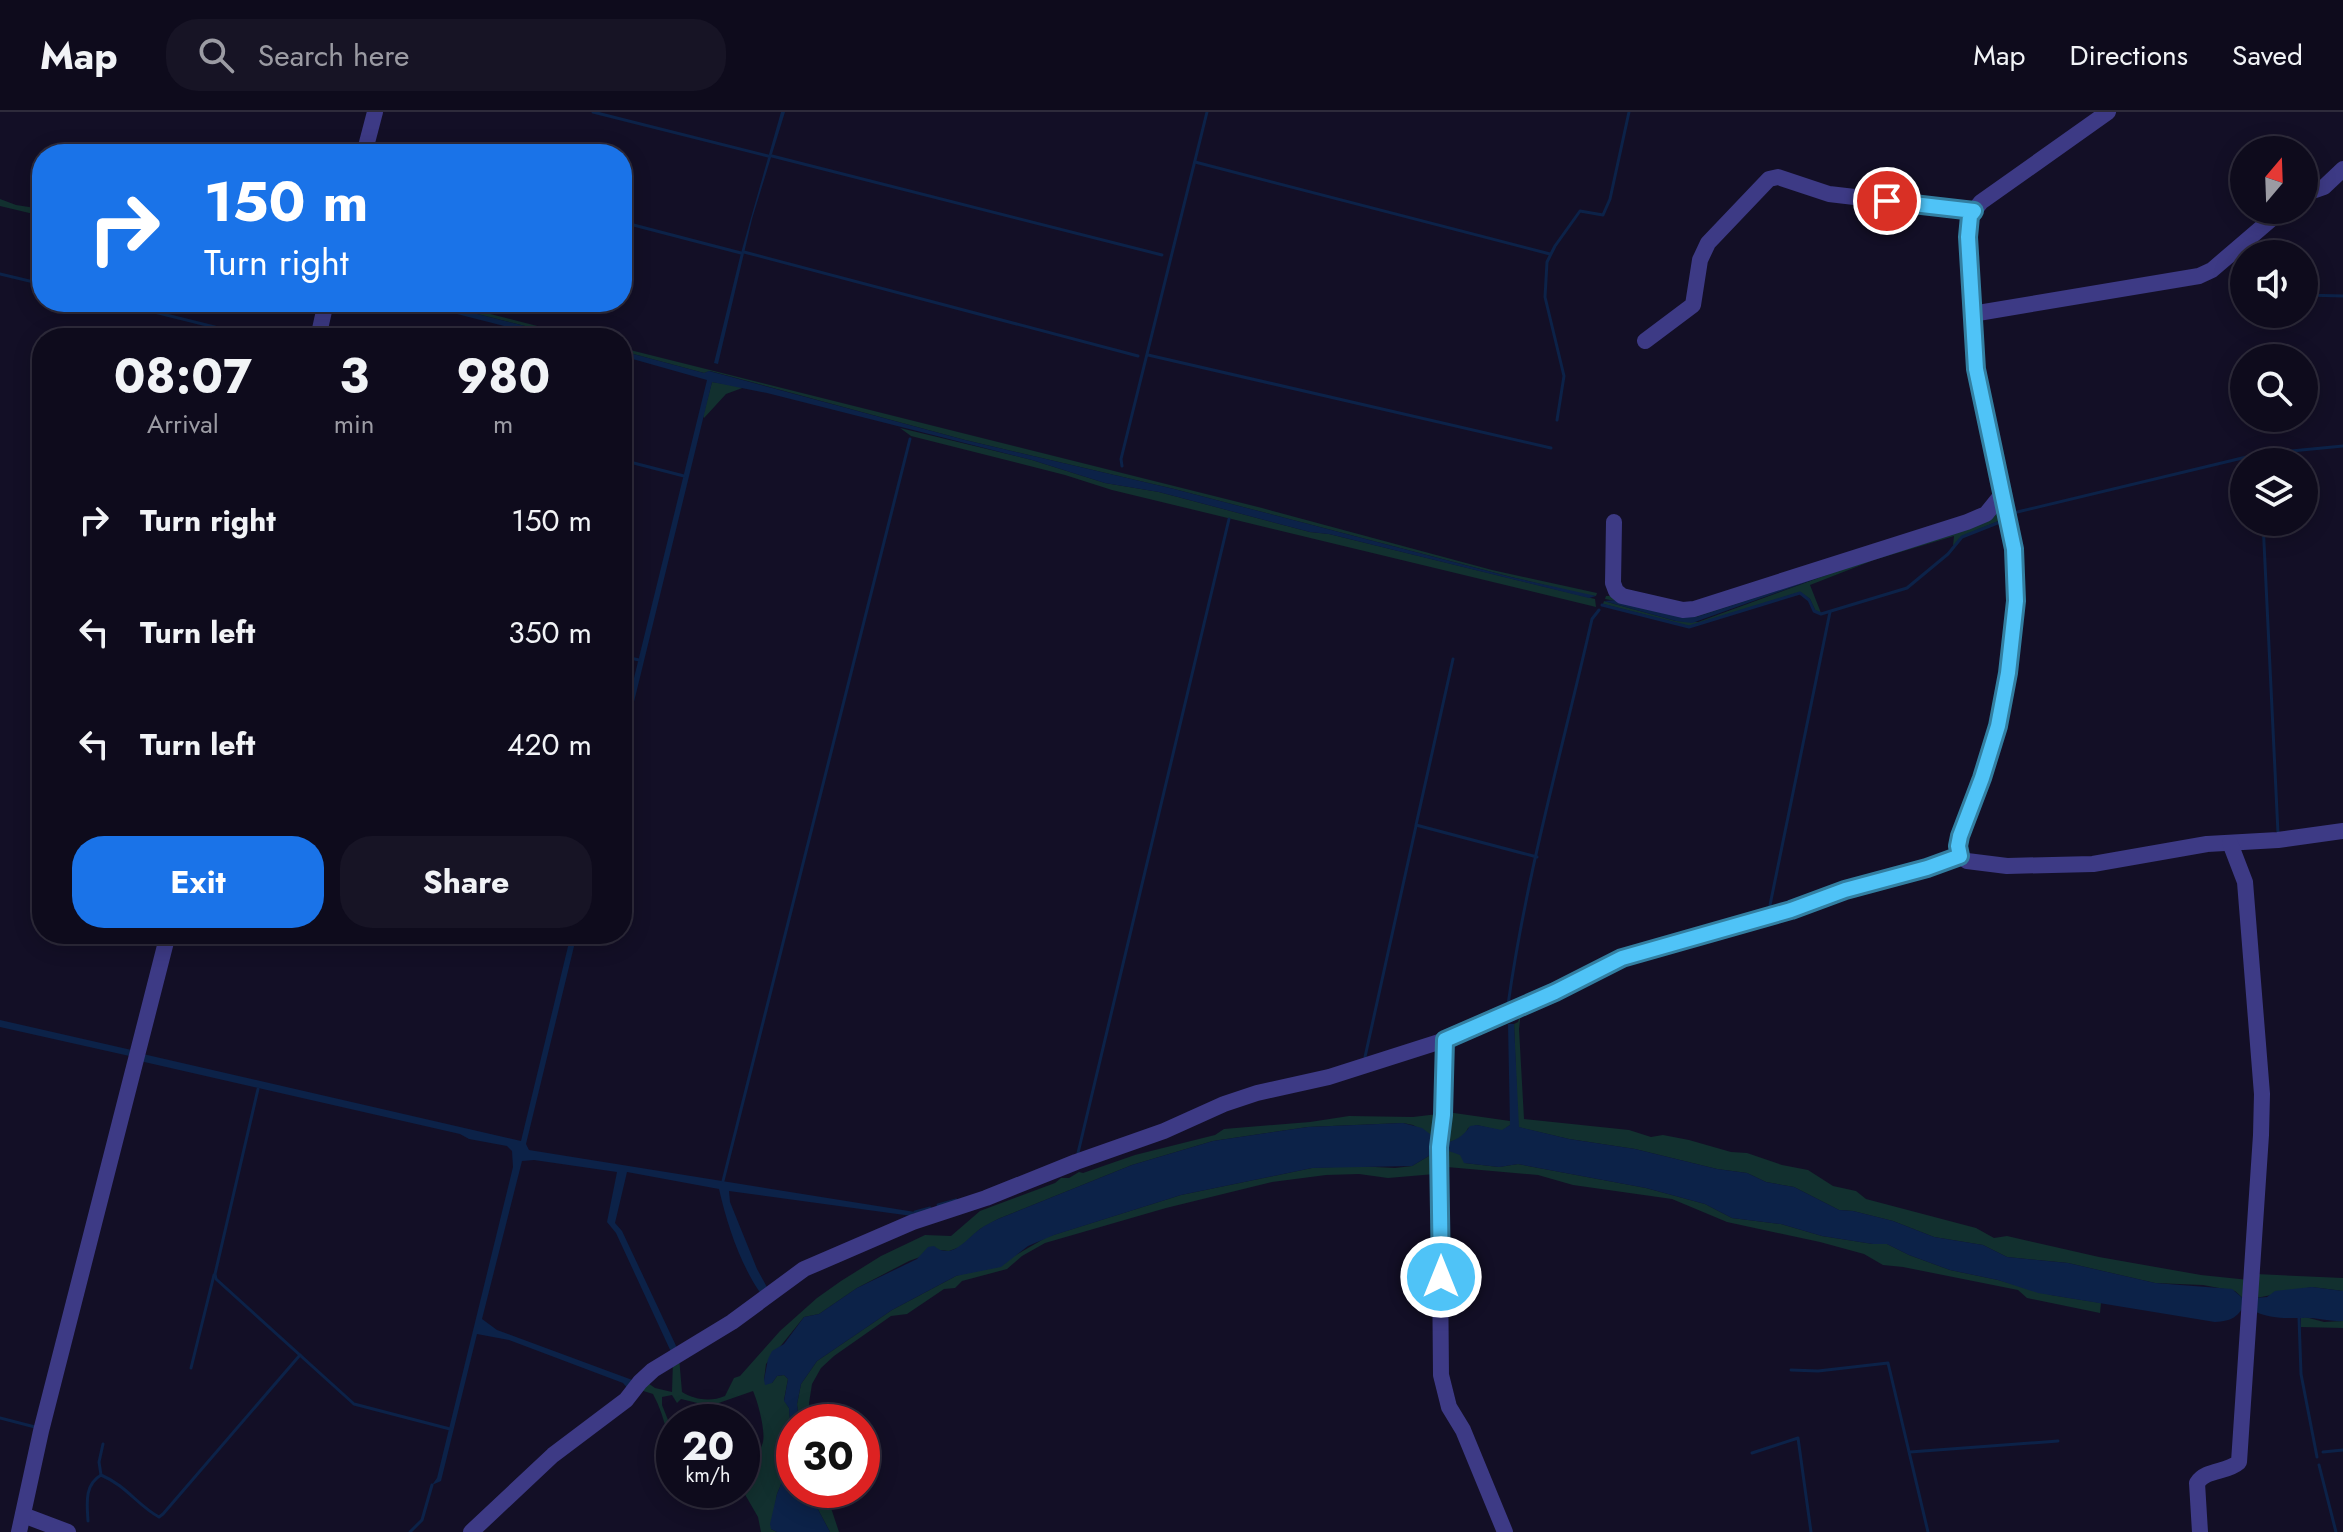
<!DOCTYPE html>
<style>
body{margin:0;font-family:Jost,sans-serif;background:#171425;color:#f1f3f6;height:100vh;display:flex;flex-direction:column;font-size:30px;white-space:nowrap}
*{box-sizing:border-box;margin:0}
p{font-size:26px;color:#9b9ba3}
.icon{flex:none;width:44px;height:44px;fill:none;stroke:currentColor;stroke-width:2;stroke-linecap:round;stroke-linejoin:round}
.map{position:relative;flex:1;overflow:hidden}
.side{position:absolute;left:32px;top:216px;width:600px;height:616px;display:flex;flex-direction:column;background:#0e0b1c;border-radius:32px;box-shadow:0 4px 20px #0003,0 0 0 2px #2e2b3b}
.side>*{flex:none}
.top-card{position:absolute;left:32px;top:32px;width:600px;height:168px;border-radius:32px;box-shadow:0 4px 20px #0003,0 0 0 2px #2e2b3b;background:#1a73e8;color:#fff;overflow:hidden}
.needle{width:52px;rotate:19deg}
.controls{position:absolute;left:2230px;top:24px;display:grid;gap:16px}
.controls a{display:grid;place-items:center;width:88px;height:88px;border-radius:50%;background:#0e0b1c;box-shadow:0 4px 20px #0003,0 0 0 2px #2e2b3b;font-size:40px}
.speed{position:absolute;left:656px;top:1292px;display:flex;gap:16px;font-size:40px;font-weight:700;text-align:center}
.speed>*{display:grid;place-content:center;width:104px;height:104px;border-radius:50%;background:#0e0b1c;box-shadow:0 4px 20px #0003,0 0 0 2px #2e2b3b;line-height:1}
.speed small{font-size:20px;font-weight:400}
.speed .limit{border:12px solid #d22;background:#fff;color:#111}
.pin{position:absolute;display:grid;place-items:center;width:68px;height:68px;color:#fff;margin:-34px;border:4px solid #fff;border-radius:50%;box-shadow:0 2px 8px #0007}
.me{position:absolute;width:88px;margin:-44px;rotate:0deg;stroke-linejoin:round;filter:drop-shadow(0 0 6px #0008)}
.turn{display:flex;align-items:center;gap:28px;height:168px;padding:0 40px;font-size:36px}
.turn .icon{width:104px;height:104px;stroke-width:2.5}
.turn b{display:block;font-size:56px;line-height:68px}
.eta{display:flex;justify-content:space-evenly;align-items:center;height:136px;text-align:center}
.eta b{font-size:48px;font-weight:700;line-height:56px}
.cta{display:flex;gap:16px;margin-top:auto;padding:16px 40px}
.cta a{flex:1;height:92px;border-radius:32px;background:#1a73e8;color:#fff;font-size:32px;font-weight:700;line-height:92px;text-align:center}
.cta a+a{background:#171425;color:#f1f3f6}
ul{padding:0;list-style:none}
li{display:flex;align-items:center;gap:24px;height:112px;padding:0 40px}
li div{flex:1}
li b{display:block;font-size:30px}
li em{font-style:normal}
header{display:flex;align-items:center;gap:48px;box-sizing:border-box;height:112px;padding:0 40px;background:#0e0b1c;border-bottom:2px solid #2e2b3b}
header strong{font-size:38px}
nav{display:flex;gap:44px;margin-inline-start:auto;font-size:28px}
.search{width:560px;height:72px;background:#171425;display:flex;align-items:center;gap:20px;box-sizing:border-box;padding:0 28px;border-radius:32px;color:#9b9ba3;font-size:30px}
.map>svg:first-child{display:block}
.green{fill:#12302f}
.water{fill:#0c2248}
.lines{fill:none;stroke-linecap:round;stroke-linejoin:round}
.stream{stroke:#0c2248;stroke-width:3}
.minor{stroke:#3d3a85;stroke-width:16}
.route-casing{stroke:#337fa1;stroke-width:20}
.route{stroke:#4fc3f7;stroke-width:14}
</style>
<header>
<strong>Map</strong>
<div class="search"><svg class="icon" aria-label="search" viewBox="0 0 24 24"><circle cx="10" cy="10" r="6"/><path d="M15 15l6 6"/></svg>Search here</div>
<nav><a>Map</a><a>Directions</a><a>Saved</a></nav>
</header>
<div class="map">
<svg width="2343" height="1420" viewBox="0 0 2343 1420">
<rect width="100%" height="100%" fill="#130f26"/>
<!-- green -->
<g class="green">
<polygon points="0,87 16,93 42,97 42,104 0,94"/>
<polygon points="430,190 443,190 584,226 573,226"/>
<polygon points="622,236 1262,396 1492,458 1597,481 1596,484 1586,483 1511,465 1174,377 965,328 710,259 704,261 622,239"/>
<polygon points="712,270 745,275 726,282 704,306 703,304"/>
<polygon points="900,316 1032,348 1105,371 1159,380 1310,420 1329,422 1595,487 1596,495 1112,378 1065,363 911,324"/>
<polygon points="2001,392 2006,406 1962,424 1953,434 1954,424 1874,448 1810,473 1821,501 1815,498 1810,487 1800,480 1689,514 1603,492 1604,489 1676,509 1698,510 1832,461 1696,505 1605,487 1606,484 1616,484 1686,501"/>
<polygon points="1521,900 1519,917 1524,1007 1629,1018 1651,1025 1663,1023 1689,1028 1731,1040 1747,1041 1782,1053 1808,1058 1833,1074 1856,1079 1866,1087 1976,1116 1994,1126 2007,1124 2099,1145 2201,1163 2249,1168 2246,1189 2235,1179 2203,1173 2155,1171 2068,1151 2007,1145 1983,1133 1934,1125 1893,1109 1853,1099 1839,1098 1794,1075 1766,1070 1747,1061 1717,1057 1635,1037 1569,1027 1518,1015 1514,912 1518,910"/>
<path d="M1447 1000 1510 1009V1013L1502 1019 1477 1013 1468 1016C1465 1026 1452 1030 1443 1032Z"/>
<path d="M1438 1002 1434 1025 1413 1013 1403 1011 1308 1015 1213 1029 1132 1053 998 1107 980 1117 960 1135 949 1139 939 1138 909 1149 857 1176 819 1202 804 1205 766 1252 764 1268 772 1271 777 1264 784 1263 788 1267 784 1288 789 1296 793 1344 777 1382 771 1417 777 1420H761L758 1405 743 1379V1353C750 1348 759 1342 762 1333 767 1323 758 1290 753 1279L710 1294 681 1287 677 1291 672 1283 662 1285V1293L674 1323 673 1363C670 1335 667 1308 653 1282L637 1277 645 1269 655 1276 672 1280 673 1249 679 1245 682 1280C695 1288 711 1290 725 1284L734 1266 740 1264 780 1219 817 1186 841 1169 881 1144 925 1123 951 1124 980 1099 1055 1071 1061 1066H1069L1079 1060 1083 1061 1135 1043 1215 1023 1224 1017 1310 1010 1349 1004 1413 1005Z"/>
<polygon points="1444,1035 1461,1043 1465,1051 1499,1055 1518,1052 1646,1076 1705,1092 1732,1106 1781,1112 1822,1124 1873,1132 1887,1132 1909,1143 1950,1158 1998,1168 2051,1183 2101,1191 2100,1201 2027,1186 2018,1178 1903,1155 1883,1153 1864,1142 1820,1130 1727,1110 1672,1087 1573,1073 1538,1063 1447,1055"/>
<polygon points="1432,1042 1435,1062 1388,1066 1359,1062 1326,1063 1272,1070 1166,1096 1045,1131 1022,1144 1007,1157 962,1169 955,1176 944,1177 907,1202 891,1204 834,1244 821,1256 812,1272 809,1291 811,1310 799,1310 797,1292 801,1272 817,1249 892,1198 956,1164 1016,1143 1047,1125 1181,1083 1312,1056 1355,1054 1395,1056 1412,1054"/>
<polygon points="2256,1162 2343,1166 2343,1179 2312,1175 2256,1186"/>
<polygon points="2305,1205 2324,1210 2343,1209 2343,1216 2301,1215 2301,1206"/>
<polygon points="811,1378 825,1378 839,1420 830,1420 813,1388"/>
</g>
<!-- water -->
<g class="water">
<polygon points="781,0 785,0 752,107 718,252 714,251 741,141"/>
<polygon points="410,190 430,190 573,226 547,225"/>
<polygon points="622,239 704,261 709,259 965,328 1174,377 1511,465 1596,484 1589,486 1329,422 1310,420 1159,380 1105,371 1032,348 767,281 712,270 622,639 622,615 707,268 622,244"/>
<polygon points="1832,461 1692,511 1676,509 1604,489 1617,488 1685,505 1696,505"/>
<path d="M571 822H577L526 1032 529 1038 915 1100 912 1104 729 1079 730 1090 757 1157 768 1177 761 1182C740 1152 727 1112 719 1077L627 1060 615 1111 622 1119 678 1238 672 1242 616 1121 607 1110 617 1060 534 1048 522 1049 482 1207 497 1218 635 1269 629 1278 623 1271 509 1228 477 1222 441 1369 432 1373 437 1366 513 1055 512 1039 507 1034 469 1027 460 1022 140 949 143 942 521 1029Z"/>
<polygon points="0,908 136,939 134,945 0,915"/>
<path d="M1508 912H1514L1519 1015 1569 1027 1635 1037 1717 1057 1747 1061 1766 1070 1794 1075 1839 1098 1853 1099 1893 1109 1934 1125 1983 1133 2007 1145 2068 1151 2155 1171 2232 1177 2246 1189C2239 1205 2232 1209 2215 1210L2038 1181 1998 1168 1950 1158 1909 1143 1887 1132H1873L1822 1124 1781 1112 1732 1106 1705 1092 1646 1076 1518 1052 1499 1055 1464 1051 1460 1043 1446 1038 1443 1032C1455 1029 1464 1024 1470 1014L1477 1013 1502 1018 1510 1013Z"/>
<path d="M1403 1011 1422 1016 1434 1025 1432 1042 1412 1054 1312 1056 1181 1083 1054 1123 1028 1134 1001 1155 956 1164 892 1198 817 1249 801 1272 797 1292 799 1310H794V1378H811L813 1388 830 1420H777L771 1417 770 1412 777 1382 793 1344 789 1296 784 1289 788 1267 784 1263 777 1264 772 1271 765 1273 764 1268 768 1247 772 1239 784 1232 804 1205 819 1202 857 1176 917 1147 928 1135 934 1134C952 1149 966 1127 980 1117 985 1113 992 1110 998 1107L1132 1053 1213 1029 1308 1015Z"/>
<path d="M2312 1175 2343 1179V1209C2329 1210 2316 1205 2302 1206 2285 1206 2272 1207 2256 1200V1186L2267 1185 2275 1179Z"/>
</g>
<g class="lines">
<!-- stream -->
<g class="stream">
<polyline points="593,0 768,44"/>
<polyline points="772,44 1162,143"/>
<polyline points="1195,50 1550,142"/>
<polyline points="622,110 741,141"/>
<polyline points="744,140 1138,244"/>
<polyline points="0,162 42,172"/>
<polyline points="2234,181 2244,181"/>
<polyline points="2304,183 2343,184"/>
<polyline points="114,190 259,226"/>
<polyline points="1148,243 1551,336"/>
<polyline points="1557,308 1564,264 1545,185 1547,150 1555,134 1580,99 1603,103 1610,87 1629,0"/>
<polyline points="622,348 684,364"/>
<polyline points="1122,354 1121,347 1207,0"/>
<polyline points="2013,401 2259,342 2343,334"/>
<polyline points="2263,410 2278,721"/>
<polyline points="1602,493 1689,515 1800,481 1809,488 1814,499 1821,502 1907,476 1948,442 1962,425 2000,410"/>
<polyline points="622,544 639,548"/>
<polyline points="1453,547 1416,713 1537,745"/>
<polyline points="1769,798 1830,500"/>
<path d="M1508 893C1526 763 1563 635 1592 507L1599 498"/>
<polyline points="1365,945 1416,714"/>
<polyline points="258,977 215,1162 216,1167 354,1292 450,1317"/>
<polyline points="1078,1041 1229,407"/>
<polyline points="723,1069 910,327"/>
<polyline points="938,1093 956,1088"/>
<polyline points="915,1100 930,1096"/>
<polyline points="2299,1206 2301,1262 2317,1345"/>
<polyline points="191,1256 214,1163"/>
<polyline points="1791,1258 1818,1259 1888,1251 1928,1420"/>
<polyline points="0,1306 35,1315"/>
<polyline points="1910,1340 2058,1329"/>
<polyline points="2323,1340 2343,1338"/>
<polyline points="1752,1341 1798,1326 1811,1420"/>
<polyline points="2319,1353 2336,1420"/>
<polyline points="101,1363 99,1350 103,1332"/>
<path d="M88 1409C87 1392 84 1373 101 1363 127 1374 137 1393 159 1405L163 1402 300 1243"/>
<polyline points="410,1420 422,1408 432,1373"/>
</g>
<!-- minor -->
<g class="minor">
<polyline points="364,42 375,0"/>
<polyline points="2304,82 2324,75 2343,57"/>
<polyline points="1972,202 2199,164 2212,158 2282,98"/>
<polyline points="318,226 326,190"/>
<polyline points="1645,229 1693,193 1700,148 1708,131 1769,67 1778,65 1829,82 1974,99"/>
<polyline points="1614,410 1613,471 1616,479 1622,484 1683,498 1694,497 1967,410 1986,402 2003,381"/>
<polyline points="1960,744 1958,734 1960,724 1982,666 1998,614 2008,561 2016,489 2014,437 1976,257 1968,125 1970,104 1981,90 2108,0"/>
<polyline points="1960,744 1967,749 2007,754 2093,752 2207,732 2278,728 2343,719"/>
<polyline points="1445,928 1443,1003 1439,1035 1441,1263 1449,1295 1463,1318 1505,1420"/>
<polyline points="23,1403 68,1420"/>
<polyline points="19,1420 41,1319 168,822"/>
<polyline points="471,1420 553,1343 626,1288 640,1270 653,1258 732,1210 804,1157 913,1110 986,1086 1076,1050 1164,1019 1224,992 1257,981 1329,965 1445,928 1555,880 1622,846 1791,798 1845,778 1927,756 1960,744"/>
<path d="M2200 1420 2197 1371C2206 1357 2227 1361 2239 1350L2261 1023 2262 982 2245 770 2230 731"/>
</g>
</g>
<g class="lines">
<!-- route casing -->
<g class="route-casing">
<polyline id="route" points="1441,1165 1439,1035 1443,1003 1445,928 1555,880 1622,846 1791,798 1845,778 1927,756 1960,744 1958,734 1960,724 1982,666 1998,614 2008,561 2016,489 2014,437 1976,257 1968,125 1970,104 1974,99 1887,89"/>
</g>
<!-- route -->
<use href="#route" class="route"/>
</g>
</svg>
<div class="controls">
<a><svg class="needle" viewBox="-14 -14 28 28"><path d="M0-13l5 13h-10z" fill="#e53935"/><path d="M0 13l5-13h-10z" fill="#9b9ba3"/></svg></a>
<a><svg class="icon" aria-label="sound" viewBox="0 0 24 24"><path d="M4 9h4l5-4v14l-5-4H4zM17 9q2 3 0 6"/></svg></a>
<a><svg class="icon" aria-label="search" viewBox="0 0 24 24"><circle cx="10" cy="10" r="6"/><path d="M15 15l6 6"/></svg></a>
<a><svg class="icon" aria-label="layers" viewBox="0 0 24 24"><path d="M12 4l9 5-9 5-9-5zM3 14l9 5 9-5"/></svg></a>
</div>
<div class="speed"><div>20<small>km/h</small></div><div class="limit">30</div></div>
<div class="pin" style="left:1887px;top:89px;background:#d93025"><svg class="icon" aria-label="arrive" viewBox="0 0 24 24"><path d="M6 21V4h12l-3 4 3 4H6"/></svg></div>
<svg class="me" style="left:1441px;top:1165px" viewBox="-20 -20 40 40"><circle r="17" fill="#4fc3f7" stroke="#fff" stroke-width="3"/><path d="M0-11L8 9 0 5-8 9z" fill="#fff"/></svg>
<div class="top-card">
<div class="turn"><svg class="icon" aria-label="right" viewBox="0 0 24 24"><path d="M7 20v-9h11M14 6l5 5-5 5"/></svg><div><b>150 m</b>Turn right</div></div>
</div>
<section class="side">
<div class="eta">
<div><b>08:07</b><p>Arrival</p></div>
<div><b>3</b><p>min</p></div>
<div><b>980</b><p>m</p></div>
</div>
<ul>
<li><svg class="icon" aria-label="right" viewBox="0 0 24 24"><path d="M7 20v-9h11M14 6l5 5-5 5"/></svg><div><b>Turn right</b></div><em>150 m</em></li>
<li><svg class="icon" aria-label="left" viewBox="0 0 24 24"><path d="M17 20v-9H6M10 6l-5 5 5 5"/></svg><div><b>Turn left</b></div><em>350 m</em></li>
<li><svg class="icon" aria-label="left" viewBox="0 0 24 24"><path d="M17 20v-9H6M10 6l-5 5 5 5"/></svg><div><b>Turn left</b></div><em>420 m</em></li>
</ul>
<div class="cta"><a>Exit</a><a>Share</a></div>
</section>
</div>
